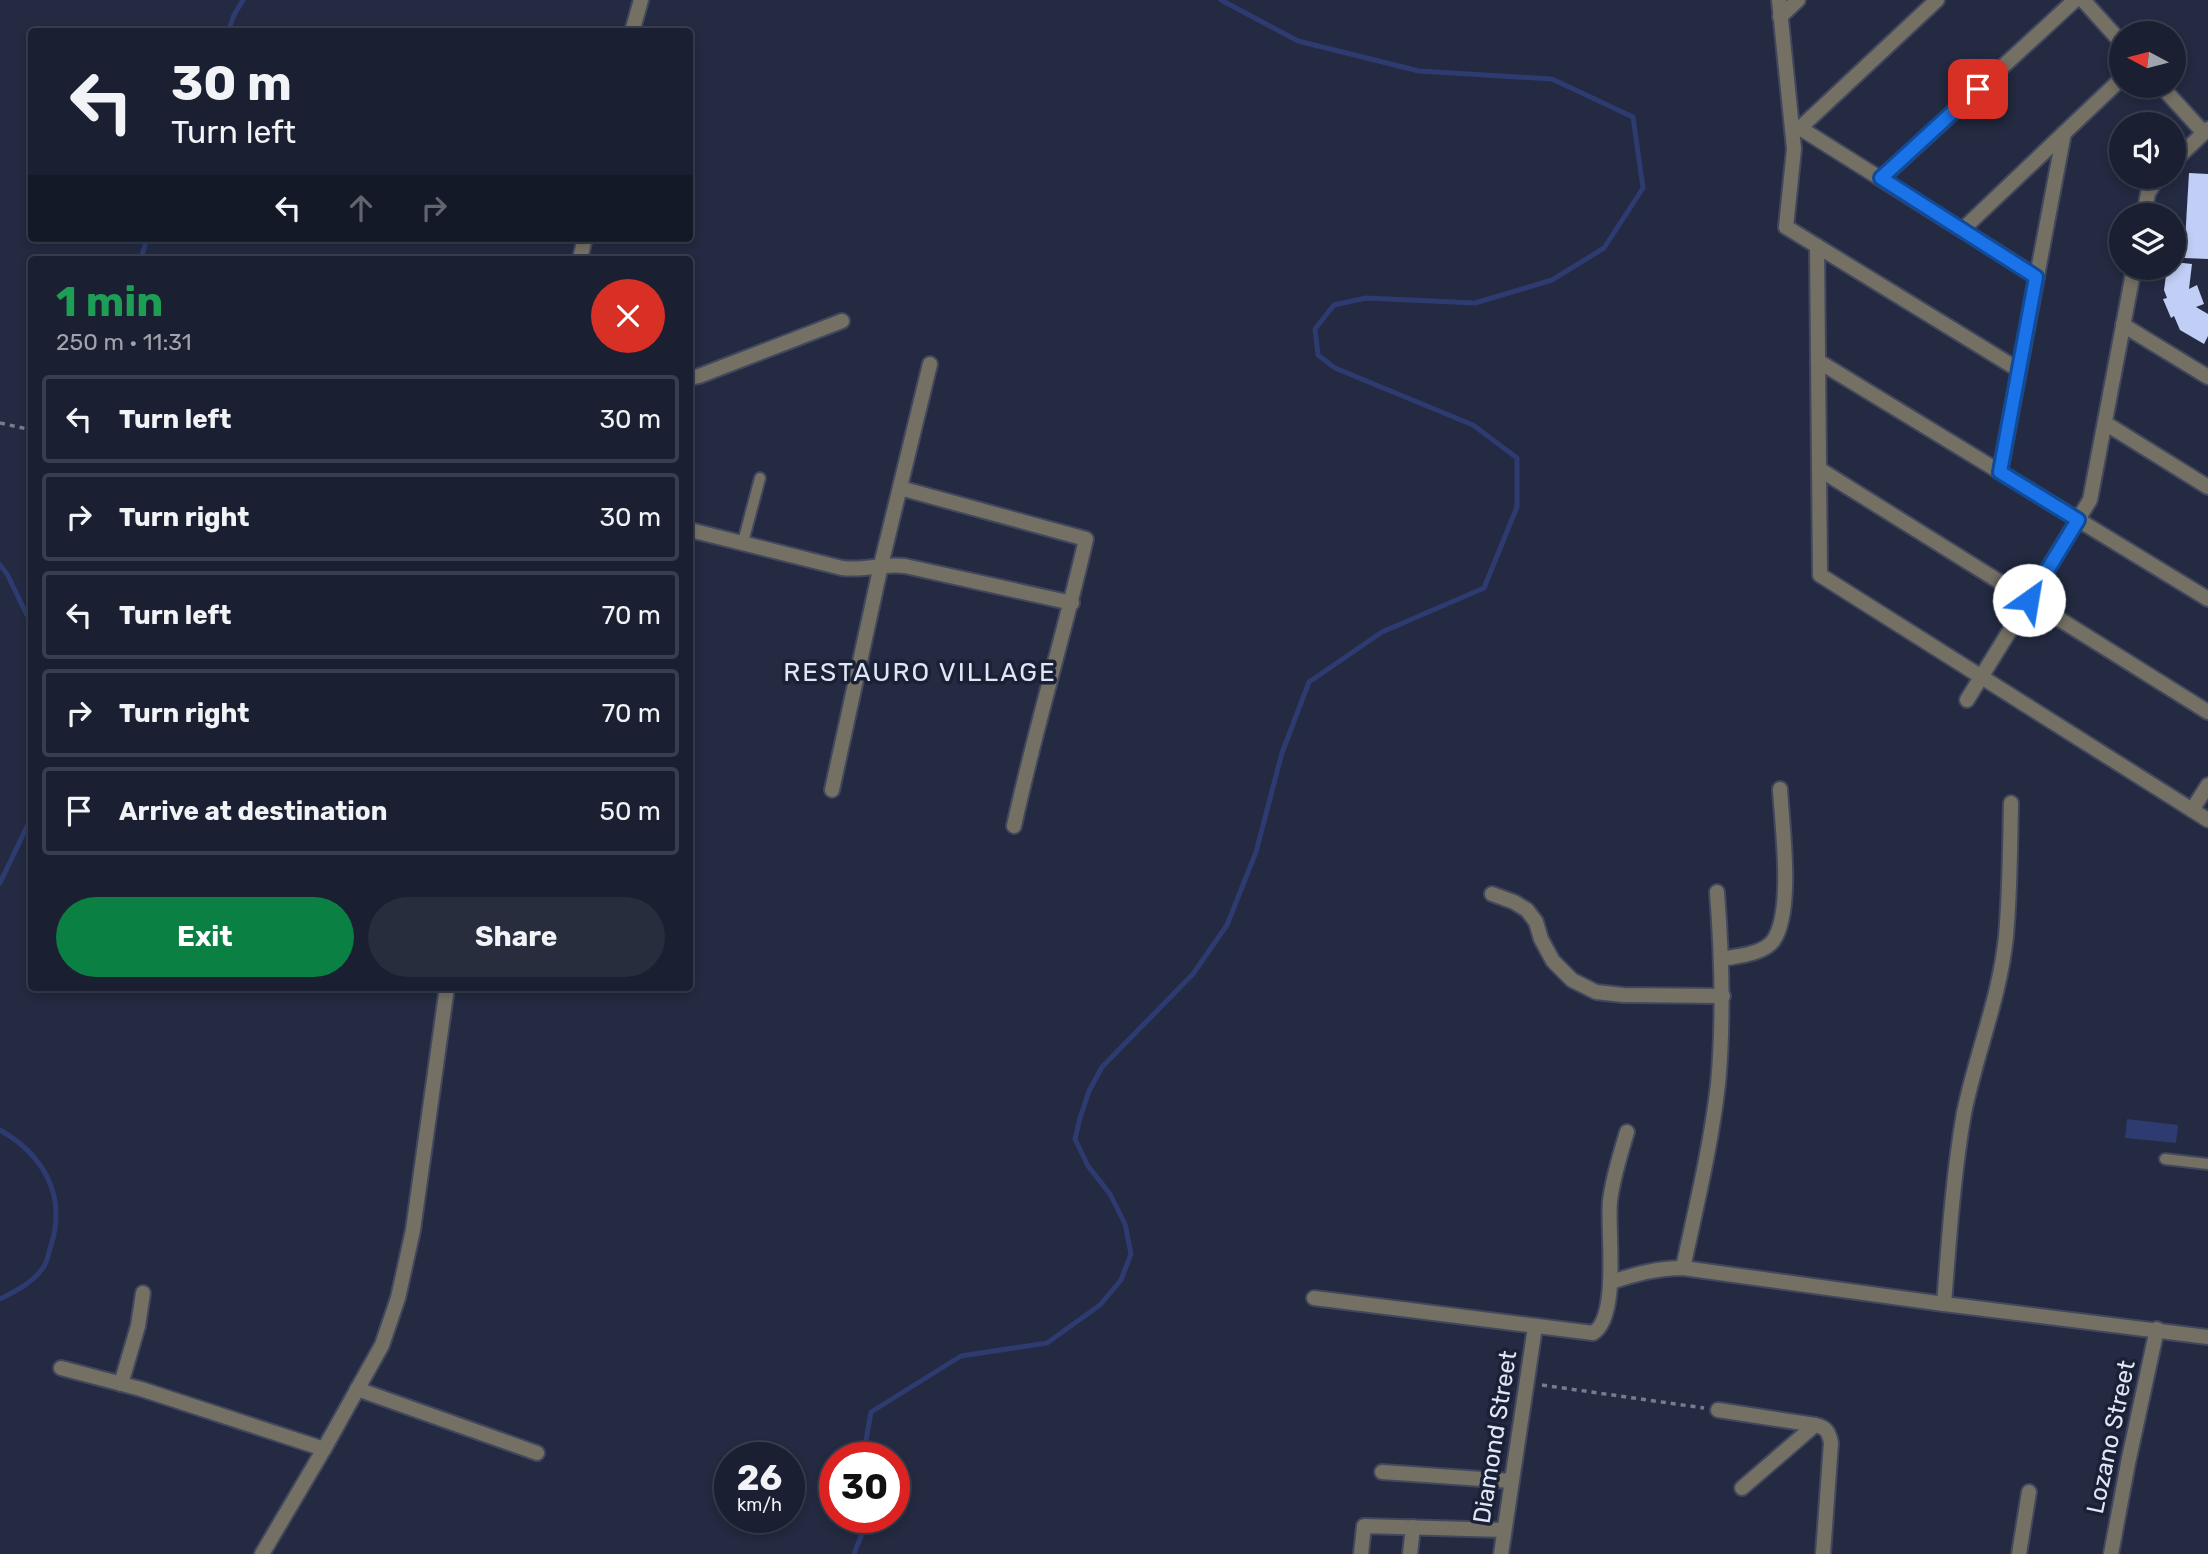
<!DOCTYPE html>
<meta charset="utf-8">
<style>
body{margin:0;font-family:Rubik,sans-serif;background:#272d3d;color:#f1f3f6;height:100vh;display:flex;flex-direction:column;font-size:26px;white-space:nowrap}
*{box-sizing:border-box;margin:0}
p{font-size:23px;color:#9fa3ab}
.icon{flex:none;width:38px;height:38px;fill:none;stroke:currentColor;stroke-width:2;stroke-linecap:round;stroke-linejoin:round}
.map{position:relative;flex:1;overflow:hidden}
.side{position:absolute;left:28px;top:256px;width:665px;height:735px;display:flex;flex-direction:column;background:#1a2031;border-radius:7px;box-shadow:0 4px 10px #0003,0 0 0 2px #383e4d}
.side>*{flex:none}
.guide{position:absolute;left:28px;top:28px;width:665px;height:214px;border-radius:7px;box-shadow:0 4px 10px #0003,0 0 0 2px #383e4d;background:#1a2031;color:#f1f3f6;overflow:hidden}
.needle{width:46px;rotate:277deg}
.controls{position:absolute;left:2109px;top:21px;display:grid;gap:14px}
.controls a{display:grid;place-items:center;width:77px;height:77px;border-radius:50%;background:#1a2031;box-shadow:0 4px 10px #0003,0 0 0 2px #383e4d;font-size:35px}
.speed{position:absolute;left:714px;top:1442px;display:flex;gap:14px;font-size:35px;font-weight:700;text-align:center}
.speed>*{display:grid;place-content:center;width:91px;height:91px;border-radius:50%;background:#1a2031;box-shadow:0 4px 10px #0003,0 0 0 2px #383e4d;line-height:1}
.speed small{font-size:18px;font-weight:400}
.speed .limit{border:10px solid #d22;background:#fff;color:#111}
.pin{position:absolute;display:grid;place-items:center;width:60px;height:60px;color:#fff;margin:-30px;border-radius:14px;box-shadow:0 4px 10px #0006}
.me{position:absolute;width:77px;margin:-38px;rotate:32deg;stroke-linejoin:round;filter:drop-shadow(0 0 5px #0008)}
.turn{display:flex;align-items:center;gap:24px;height:147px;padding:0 28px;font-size:32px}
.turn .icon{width:91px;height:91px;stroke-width:2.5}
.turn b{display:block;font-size:49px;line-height:60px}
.lanes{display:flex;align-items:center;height:66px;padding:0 28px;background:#0003;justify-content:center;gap:35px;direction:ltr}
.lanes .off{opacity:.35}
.round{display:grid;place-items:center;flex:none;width:74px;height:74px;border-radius:37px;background:#272d3d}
.head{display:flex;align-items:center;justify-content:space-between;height:119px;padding:0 28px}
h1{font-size:42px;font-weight:700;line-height:52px;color:#1e9e55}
.button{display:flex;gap:14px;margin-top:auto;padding:14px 28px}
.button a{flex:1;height:80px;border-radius:42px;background:#0b8043;color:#fff;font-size:28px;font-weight:700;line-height:80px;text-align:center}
.button a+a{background:#272d3d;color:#f1f3f6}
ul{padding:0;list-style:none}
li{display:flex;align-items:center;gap:21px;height:88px;margin:0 14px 10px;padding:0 14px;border:4px solid #383e4d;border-radius:7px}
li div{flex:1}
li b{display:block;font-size:26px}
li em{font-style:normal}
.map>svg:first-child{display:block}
.water{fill:#2d3b70}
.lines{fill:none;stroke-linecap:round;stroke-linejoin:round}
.stream{stroke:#2d3b70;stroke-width:5}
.building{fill:#c1cef5}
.service-casing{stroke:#41485e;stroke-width:14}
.minor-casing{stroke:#41485e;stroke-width:18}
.tertiary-casing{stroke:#41485e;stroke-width:18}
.path{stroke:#767c8f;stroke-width:3.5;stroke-dasharray:5 5;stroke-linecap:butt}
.service{stroke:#747064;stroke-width:10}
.minor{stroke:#747064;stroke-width:14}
.tertiary{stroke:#747064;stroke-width:14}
.route-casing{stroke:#114b97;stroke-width:18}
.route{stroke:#1a73e8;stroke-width:12}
.labels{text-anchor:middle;stroke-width:7;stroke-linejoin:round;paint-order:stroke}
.street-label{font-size:24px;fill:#e1e6f5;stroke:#1a2036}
.neighbourhood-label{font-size:26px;letter-spacing:2px;fill:#e1e6f5;stroke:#1a2036}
</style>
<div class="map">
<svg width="2208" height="1554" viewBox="0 0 2208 1554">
<rect width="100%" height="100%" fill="#232a41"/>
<!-- water -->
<polygon class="water" points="2127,1119 2178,1125 2176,1143 2125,1138"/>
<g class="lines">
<!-- stream -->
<g class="stream">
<polyline points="228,32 234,15 243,0"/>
<polyline points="141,259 147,238"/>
<polyline points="0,565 7,574 27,615 32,618"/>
<polyline points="0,883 32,816"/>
<path d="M0 1130C42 1154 66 1193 52 1242 49 1250 48 1261 43 1268 32 1283 16 1291 0 1299"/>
<polyline points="863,1458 871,1412 961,1356 1047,1343 1100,1305 1121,1280 1131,1254 1125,1224 1110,1194 1088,1166 1075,1139 1080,1118 1089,1091 1102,1067 1193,974 1227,925 1256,852 1282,753 1309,682 1382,632 1484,588 1517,507 1517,458 1473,425 1335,368 1318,355 1315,329 1334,305 1366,298 1475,303 1552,280 1604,248 1643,188 1633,117 1552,79 1419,71 1298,41 1221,0"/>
<polyline points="854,1554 865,1526 865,1517"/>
</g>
</g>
<!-- building -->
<g class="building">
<polygon points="2189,173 2208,174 2208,259 2184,258"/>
<polygon points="2174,262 2192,264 2189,289 2197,285 2204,304 2196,307 2208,314 2208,336 2204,344 2180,330 2174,316 2171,318 2163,299 2167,298 2164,290 2167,268 2174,268"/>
</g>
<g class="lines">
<!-- service casing -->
<g class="service-casing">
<g id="service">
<polyline points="743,542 760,478"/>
<polyline points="2165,1159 2208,1164"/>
</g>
</g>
<!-- minor casing -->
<g class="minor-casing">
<g id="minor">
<polyline points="1779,0 1794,149 1786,227 2019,370"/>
<polyline points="2083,0 2121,42"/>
<polyline points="1780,17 1798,0"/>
<polyline points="2161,86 2204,133"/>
<polyline points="1800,128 2037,277"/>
<polyline points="1793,129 1800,128 1937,0"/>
<polyline points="2174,161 2208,129"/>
<polyline points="1881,179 2075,0"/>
<polyline points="2144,215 2148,193 2158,177"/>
<polyline points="1962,230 2121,79"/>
<polyline points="1817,246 1820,575 2208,820"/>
<polyline points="2123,325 2208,377"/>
<polyline points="1818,361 2208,599"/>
<polyline points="690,378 699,376 842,321"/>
<polyline points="2105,423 2208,487"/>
<polyline points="1819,469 2208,712"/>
<polyline points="2000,472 2064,133"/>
<path d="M900 488 1086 539C1064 635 1035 729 1014 826"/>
<path d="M690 530 842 568C864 571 883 563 905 566L1072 603"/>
<polyline points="1967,700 2090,500 2134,268"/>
<polyline points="832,790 881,565 930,364"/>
<polyline points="2192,810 2208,785"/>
<polyline points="1492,894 1514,902 1527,910 1536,922 1541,939 1553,961 1572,980 1596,992 1623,995 1723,996"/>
<path d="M1722 959C1737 956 1763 954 1773 941 1794 912 1782 826 1780 789"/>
<path d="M1683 1268C1696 1207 1711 1146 1718 1084 1724 1020 1722 957 1717 892"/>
<path d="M1611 1282C1636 1274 1657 1268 1683 1268L1944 1304 2208 1337"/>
<path d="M1314 1298 1593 1333C1620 1317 1607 1230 1610 1201 1613 1177 1620 1155 1627 1132"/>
<path d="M1944 1304C1949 1240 1953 1176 1964 1113 1976 1054 2000 997 2006 936 2010 892 2010 847 2011 803"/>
<polyline points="61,1368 141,1389 324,1449"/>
<polyline points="121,1384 138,1326 143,1293"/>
<polyline points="357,1389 537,1453"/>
<path d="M1718 1410 1815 1425C1826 1427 1829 1432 1831 1443L1823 1554"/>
<polyline points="1382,1472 1511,1481"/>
<polyline points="1742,1488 1815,1425"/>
<polyline points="1361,1554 1364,1526 1504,1530"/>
<polyline points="1410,1554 1413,1527"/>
<polyline points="1501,1554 1535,1327"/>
<polyline points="2019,1554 2029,1492"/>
<polyline points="2111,1554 2128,1463 2157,1329"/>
</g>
</g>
<!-- tertiary casing -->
<g class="tertiary-casing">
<g id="tertiary">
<polyline points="632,32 641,0"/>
<polyline points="580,259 585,238"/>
<polyline points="262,1554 324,1449 382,1345 398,1298 413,1230 447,987"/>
</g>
</g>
<!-- path -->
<g class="path">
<polyline points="0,423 32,430"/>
<polyline points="1542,1385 1704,1408"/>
</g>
<!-- service -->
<use href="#service" class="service"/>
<!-- minor -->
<use href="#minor" class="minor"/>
<!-- tertiary -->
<use href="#tertiary" class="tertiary"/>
</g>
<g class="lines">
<!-- route casing -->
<g class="route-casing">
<polyline id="route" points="1978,89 1881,178 2036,277 2000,472 2078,520 2029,600"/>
</g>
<!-- route -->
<use href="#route" class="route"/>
</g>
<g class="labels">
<!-- street labels -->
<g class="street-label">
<text transform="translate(1495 1437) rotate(-81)" y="8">Diamond Street</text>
<text transform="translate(2111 1437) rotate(-78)" y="8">Lozano Street</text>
</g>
<!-- neighbourhood labels -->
<g class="neighbourhood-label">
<text x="920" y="681">RESTAURO VILLAGE</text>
</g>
</g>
</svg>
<div class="controls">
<a><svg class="needle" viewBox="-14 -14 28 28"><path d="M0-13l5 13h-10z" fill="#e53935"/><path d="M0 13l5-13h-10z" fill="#9fa3ab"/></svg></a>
<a><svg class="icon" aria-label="sound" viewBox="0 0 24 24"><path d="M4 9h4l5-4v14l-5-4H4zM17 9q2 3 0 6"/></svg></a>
<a><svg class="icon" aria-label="layers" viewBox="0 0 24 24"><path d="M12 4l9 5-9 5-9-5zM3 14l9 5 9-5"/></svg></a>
</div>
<div class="speed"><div>26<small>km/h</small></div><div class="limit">30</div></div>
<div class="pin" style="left:1978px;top:89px;background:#d93025"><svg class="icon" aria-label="arrive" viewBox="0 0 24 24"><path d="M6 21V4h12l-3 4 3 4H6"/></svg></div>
<svg class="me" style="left:2029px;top:600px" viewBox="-20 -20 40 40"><circle r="19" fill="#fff"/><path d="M0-13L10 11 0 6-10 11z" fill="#1a73e8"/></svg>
<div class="guide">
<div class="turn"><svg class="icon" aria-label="left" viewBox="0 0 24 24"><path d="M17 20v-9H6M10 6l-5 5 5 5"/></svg><div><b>30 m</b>Turn left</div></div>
<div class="lanes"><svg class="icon" aria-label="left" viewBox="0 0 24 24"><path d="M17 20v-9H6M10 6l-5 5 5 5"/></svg><svg class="icon off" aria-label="ahead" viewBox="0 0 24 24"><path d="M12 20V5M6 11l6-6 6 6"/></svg><svg class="icon off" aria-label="right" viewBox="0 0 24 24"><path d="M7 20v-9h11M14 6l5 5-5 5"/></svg></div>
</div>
<section class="side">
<div class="head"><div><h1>1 min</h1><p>250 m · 11:31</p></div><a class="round" style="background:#d93025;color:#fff"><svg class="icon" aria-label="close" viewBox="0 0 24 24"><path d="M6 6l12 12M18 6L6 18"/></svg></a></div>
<ul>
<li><svg class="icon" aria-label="left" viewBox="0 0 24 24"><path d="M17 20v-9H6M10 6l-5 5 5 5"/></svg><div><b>Turn left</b></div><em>30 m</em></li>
<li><svg class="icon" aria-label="right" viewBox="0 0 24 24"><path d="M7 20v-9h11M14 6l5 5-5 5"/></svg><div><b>Turn right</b></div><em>30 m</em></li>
<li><svg class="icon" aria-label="left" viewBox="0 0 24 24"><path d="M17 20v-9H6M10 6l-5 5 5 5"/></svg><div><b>Turn left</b></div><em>70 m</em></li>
<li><svg class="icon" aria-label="right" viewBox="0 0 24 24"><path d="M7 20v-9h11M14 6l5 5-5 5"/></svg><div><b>Turn right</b></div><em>70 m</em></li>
<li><svg class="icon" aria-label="arrive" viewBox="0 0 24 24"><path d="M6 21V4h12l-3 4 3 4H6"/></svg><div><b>Arrive at destination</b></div><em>50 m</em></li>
</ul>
<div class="button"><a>Exit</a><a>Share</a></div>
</section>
</div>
